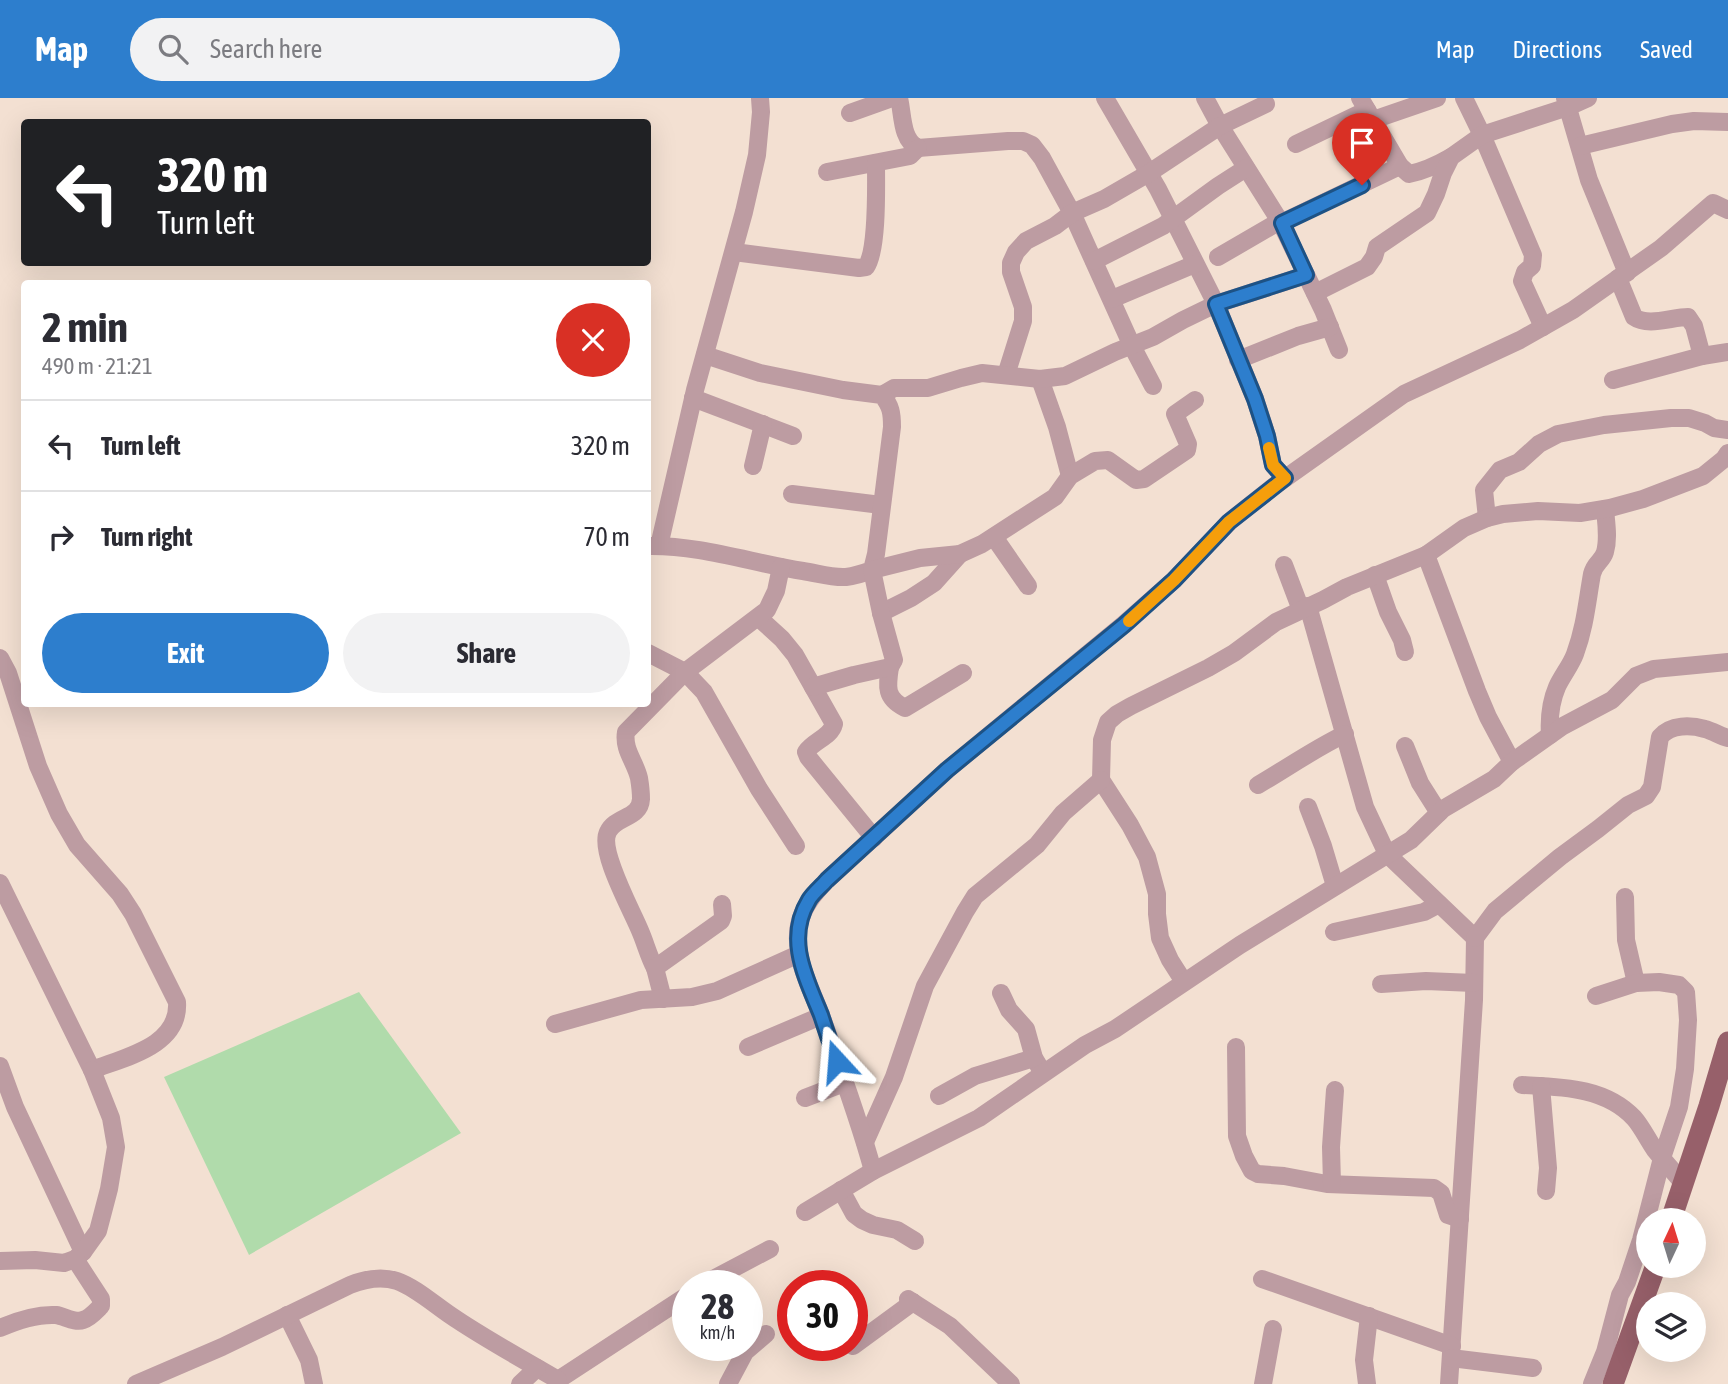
<!DOCTYPE html>
<meta charset="utf-8">
<style>
body{margin:0;font-family:"Asap Condensed",sans-serif;background:#f2f2f3;color:#2b2b33;height:100vh;display:flex;flex-direction:column;font-size:26px;white-space:nowrap}
*{box-sizing:border-box;margin:0}
p{font-size:23px;color:#7c7c81}
.icon{flex:none;width:38px;height:38px;fill:none;stroke:currentColor;stroke-width:2;stroke-linecap:round;stroke-linejoin:round}
.map{position:relative;flex:1;overflow:hidden}
.panel{position:absolute;left:21px;top:182px;width:630px;height:427px;display:flex;flex-direction:column;background:#fff;border-radius:7px;box-shadow:0 7px 28px #0002}
.panel>*{flex:none}
.banner{position:absolute;left:21px;top:21px;width:630px;height:147px;border-radius:7px;box-shadow:0 7px 28px #0002;background:#202124;color:#fff;overflow:hidden}
.needle{width:46px;rotate:4deg}
.buttons{position:absolute;left:1636px;top:1110px;display:grid;gap:14px}
.buttons a{display:grid;place-items:center;width:70px;height:70px;border-radius:50%;background:#fff;box-shadow:0 7px 28px #0002;font-size:35px}
.speed{position:absolute;left:672px;top:1172px;display:flex;gap:14px;font-size:35px;font-weight:700;text-align:center}
.speed>*{display:grid;place-content:center;width:91px;height:91px;border-radius:50%;background:#fff;box-shadow:0 7px 28px #0002;line-height:1}
.speed small{font-size:18px;font-weight:400}
.speed .limit{border:10px solid #d22;background:#fff;color:#111}
.pin{position:absolute;display:grid;place-items:center;width:60px;height:60px;color:#fff;margin:-72px -30px;border-radius:50% 50% 50% 0;rotate:-45deg;box-shadow:0 0 7px #0007}
.pin .icon{rotate:45deg}
.me{position:absolute;width:77px;margin:-38px;rotate:341deg;stroke-linejoin:round;filter:drop-shadow(0 0 5px #0008)}
.turn{display:flex;align-items:center;gap:24px;height:147px;padding:0 21px;font-size:32px}
.turn .icon{width:91px;height:91px;stroke-width:2.5}
.turn b{display:block;font-size:49px;line-height:60px}
.round{display:grid;place-items:center;flex:none;width:74px;height:74px;border-radius:37px;background:#f2f2f3}
.head{display:flex;align-items:center;justify-content:space-between;height:119px;padding:0 21px}
h1{font-size:42px;font-weight:700;line-height:52px}
.action{display:flex;gap:14px;margin-top:auto;padding:14px 21px}
.action a{flex:1;height:80px;border-radius:42px;background:#2d7ecd;color:#fff;font-size:28px;font-weight:700;line-height:80px;text-align:center}
.action a+a{background:#f2f2f3;color:#2b2b33}
ul{padding:0;list-style:none}
li{display:flex;align-items:center;gap:21px;height:91px;padding:0 21px;border-top:2px solid #e1e1e2}
li div{flex:1}
li b{display:block;font-size:26px}
li em{font-style:normal}
header{display:flex;align-items:center;gap:42px;box-sizing:border-box;height:98px;padding:0 35px;background:#2d7ecd;color:#fff}
header strong{font-size:33px}
nav{display:flex;gap:38px;margin-inline-start:auto;font-size:24px}
.search{width:490px;height:63px;background:#f2f2f3;display:flex;align-items:center;gap:18px;box-sizing:border-box;padding:0 24px;border-radius:38px;color:#7c7c81;font-size:26px}
.map>svg:first-child{display:block}
.green{fill:#b0dbab}
.lines{fill:none;stroke-linecap:round;stroke-linejoin:round}
.minor{stroke:#bd9ca2;stroke-width:18}
.major{stroke:#97606a;stroke-width:21}
.route-casing{stroke:#1d5285;stroke-width:18}
.route{stroke:#2d7ecd;stroke-width:12}
.slow{stroke:#f59e0b;stroke-width:12}
</style>
<header>
<strong>Map</strong>
<div class="search"><svg class="icon" aria-label="search" viewBox="0 0 24 24"><circle cx="10" cy="10" r="6"/><path d="M15 15l6 6"/></svg>Search here</div>
<nav><a>Map</a><a>Directions</a><a>Saved</a></nav>
</header>
<div class="map">
<svg width="1728" height="1286" viewBox="0 0 1728 1286">
<rect width="100%" height="100%" fill="#f3e0d2"/>
<!-- green -->
<polygon class="green" points="359,894 461,1035 249,1157 164,979"/>
<g class="lines">
<!-- minor -->
<g class="minor">
<path d="M899 0C903 16 901 42 918 50L1008 43H1023L1032 47 1042 60 1072 115 1132 248 1153 288"/>
<polyline points="1105,0 1158,91 1216,206 1255,301 1267,338 1273,367 1285,380"/>
<polyline points="1205,0 1220,28 1281,125 1323,212 1339,252"/>
<path d="M1360 0 1400 68 1409 76C1425 73 1437 67 1451 59"/>
<polyline points="1464,0 1482,37 1533,157 1532,168 1525,174 1522,183 1543,229"/>
<polyline points="1565,0 1589,82 1627,175"/>
<polyline points="850,15 892,0"/>
<polyline points="1373,22 1437,0"/>
<polyline points="1296,46 1367,12"/>
<polyline points="1580,48 1672,26 1694,23 1728,24"/>
<polyline points="827,74 910,58 918,50"/>
<polyline points="1281,125 1400,68"/>
<path d="M734 154 859 170 866 169C878 152 876 87 876 65"/>
<polyline points="1218,159 1280,123"/>
<polyline points="1094,163 1163,128 1218,88 1246,70"/>
<path d="M1618 180 1634 219C1648 229 1672 219 1688 219L1694 228 1702 258"/>
<polyline points="1315,195 1367,169 1374,159 1377,149 1427,115 1436,96 1443,75 1451,59 1482,37 1568,9 1588,0"/>
<polyline points="1112,201 1195,166"/>
<polyline points="1238,262 1298,238 1330,229"/>
<polyline points="1006,277 1023,223 1023,209 1011,174 1011,165 1016,154 1026,143 1055,128 1072,115 1104,101 1149,75 1220,28 1266,6"/>
<polyline points="1040,281 1057,329 1070,378"/>
<polyline points="1613,282 1702,258 1728,254"/>
<polyline points="882,297 894,290 928,290 961,280 982,275 1040,281 1065,278 1115,254 1153,239 1183,222 1216,206 1306,177"/>
<polyline points="693,300 793,338"/>
<polyline points="753,368 763,326"/>
<polyline points="792,396 881,407"/>
<polyline points="1487,420 1484,392 1500,372 1519,364 1539,346 1558,336 1604,327 1671,320 1689,320 1705,325 1714,330 1728,332"/>
<polyline points="994,439 1028,488"/>
<path d="M648 448C700 447 752 465 803 473 817 475 832 480 846 479 855 478 864 475 872 472L876 456 892 329C892 315 891 308 882 297L843 292 760 275 705 257"/>
<polyline points="659,448 695,292 744,114 757,57 761,14 760,0"/>
<polyline points="1426,457 1477,593 1488,619 1512,664"/>
<polyline points="1284,467 1301,512"/>
<polyline points="1375,477 1388,514 1402,542 1405,554"/>
<polyline points="1308,508 1365,709 1387,756 1475,840 1474,902 1449,1286"/>
<polyline points="881,515 911,500 934,485 960,456"/>
<path d="M759 520 782 541 795 557 834 626C831 639 813 643 806 654L808 659 874 740"/>
<polyline points="648,555 685,574 704,594 759,691 796,748"/>
<path d="M0 560 8 575 38 668 59 716 77 747 120 796 133 816 177 904C180 948 125 959 92 972L0 785"/>
<path d="M890 569C887 589 885 600 905 610L963 575"/>
<polyline points="813,589 854,577 890,569 894,562 881,515 872,472 920,460 960,456 982,446 1055,399 1070,378 1095,363 1108,362 1136,382 1144,381 1187,352 1188,346 1175,316 1195,302"/>
<path d="M1550 637C1549 622 1551 603 1557 589 1562 578 1571 567 1575 556 1585 529 1587 504 1592 476 1595 464 1602 464 1605 454 1609 440 1606 424 1605 411"/>
<polyline points="1405,648 1420,685 1439,715"/>
<path d="M1258 687C1287 670 1314 651 1345 636"/>
<polyline points="1308,709 1323,748 1335,788"/>
<polyline points="1625,799 1626,842 1636,885"/>
<polyline points="1334,834 1424,814 1439,806"/>
<path d="M1475 840 1495 813 1560 759 1598 731 1628 707 1646 698 1652 689 1660 639C1671 626 1691 627 1705 631 1713 633 1720 638 1728 640"/>
<path d="M655 870C649 859 646 847 641 835 633 814 598 753 608 734 615 718 640 721 641 701 641 695 640 686 639 680 635 663 623 652 626 634L685 574 767 512 776 493 781 469"/>
<polyline points="1184,884 1170,862 1160,840 1157,816 1157,796 1147,759 1130,727 1101,682 1102,642 1108,624 1117,616 1131,608 1208,570 1234,555 1276,524 1323,502 1347,489 1426,457 1464,430 1487,420 1503,416 1538,413 1580,415 1610,410 1643,401 1703,378 1724,361 1728,355"/>
<polyline points="1381,886 1426,883 1474,885"/>
<polyline points="1001,895 1009,912 1026,931 1034,960 1040,970"/>
<polyline points="663,901 655,870 721,823 723,818 722,806"/>
<polyline points="555,926 641,902 692,899 717,893 799,856"/>
<polyline points="748,949 821,918"/>
<polyline points="1236,949 1237,1038 1244,1058 1252,1073 1258,1076 1284,1078 1327,1086 1434,1090 1441,1095 1448,1117 1460,1121"/>
<polyline points="0,968 15,1009 83,1154"/>
<path d="M1522 987C1561 989 1605 989 1634 1020 1642 1029 1648 1042 1655 1052 1664 1063 1674 1074 1683 1085"/>
<polyline points="1541,988 1548,1070 1546,1093"/>
<polyline points="939,998 975,978 1034,960"/>
<polyline points="805,1000 844,985"/>
<polyline points="865,1044 894,979 925,888 965,814 975,798 1037,747 1063,715 1101,682"/>
<path d="M873 1073C859 1021 840 970 822 920 811 889 793 861 799 827 803 808 814 796 827 782L947 672 1123 527 1174 482 1229 424 1273 389 1404 296 1520 242 1573 212 1661 150 1713 105 1728 112"/>
<polyline points="1332,1086 1331,1049 1335,992"/>
<polyline points="841,1092 854,1116 862,1122 873,1127 897,1132 915,1143"/>
<polyline points="805,1114 873,1073 979,1020 1085,947 1115,931 1240,847 1411,742 1443,711 1494,681 1512,664 1563,628 1612,602 1636,578 1654,571 1728,564"/>
<polyline points="0,1163 35,1162 64,1165 75,1161 83,1154 98,1133 109,1091 116,1049 111,1020 92,972"/>
<polyline points="1262,1181 1452,1248"/>
<polyline points="700,1188 770,1151"/>
<polyline points="908,1201 950,1228 1011,1286"/>
<polyline points="287,1217 309,1262 314,1286"/>
<path d="M0 1230C16 1223 38 1216 56 1217 64 1218 75 1225 83 1222 90 1220 96 1213 101 1208V1201L75 1161"/>
<polyline points="853,1248 913,1204"/>
<polyline points="1451,1260 1533,1270"/>
<polyline points="558,1282 688,1197"/>
<path d="M136 1286 222 1249 350 1187C365 1181 382 1178 397 1183 417 1190 438 1210 456 1221 489 1243 524 1262 558 1282V1286"/>
<polyline points="520,1286 537,1270"/>
<polyline points="728,1286 745,1254 766,1236"/>
<polyline points="1263,1286 1273,1231"/>
<polyline points="1367,1286 1364,1262 1369,1218"/>
<polyline points="1592,1286 1605,1254 1620,1197 1627,1184 1641,1142 1662,1060 1679,1009 1685,971 1688,922 1686,894 1679,887 1659,884 1636,885 1596,898"/>
</g>
<!-- major -->
<g class="major">
<polyline points="1671,1122 1709,1008 1728,944"/>
<polyline points="1613,1286 1656,1167"/>
</g>
</g>
<g class="lines">
<!-- route casing -->
<g class="route-casing">
<path id="route" d="M837 963C831 948 826 932 821 917 806 880 785 841 809 802 813 795 821 789 827 782L947 672 1124 527 1174 482 1229 424 1285 380 1273 367 1267 338 1255 301 1216 206 1306 177 1282 125 1362 87"/>
</g>
<!-- route -->
<use href="#route" class="route"/>
<!-- slow -->
<polyline class="slow" points="1129,523 1174,482 1229,424 1285,380 1273,367 1269,350"/>
</g>
</svg>
<div class="buttons">
<a><svg class="needle" viewBox="-14 -14 28 28"><path d="M0-13l5 13h-10z" fill="#e53935"/><path d="M0 13l5-13h-10z" fill="#7c7c81"/></svg></a>
<a><svg class="icon" aria-label="layers" viewBox="0 0 24 24"><path d="M12 4l9 5-9 5-9-5zM3 14l9 5 9-5"/></svg></a>
</div>
<div class="speed"><div>28<small>km/h</small></div><div class="limit">30</div></div>
<div class="pin" style="left:1362px;top:87px;background:#d93025"><svg class="icon" aria-label="arrive" viewBox="0 0 24 24"><path d="M6 21V4h12l-3 4 3 4H6"/></svg></div>
<svg class="me" style="left:837px;top:963px" viewBox="-20 -20 40 40"><path d="M0-17L14 15 0 8-14 15z" fill="#2d7ecd" stroke="#fff" stroke-width="4"/></svg>
<div class="banner">
<div class="turn"><svg class="icon" aria-label="left" viewBox="0 0 24 24"><path d="M17 20v-9H6M10 6l-5 5 5 5"/></svg><div><b>320 m</b>Turn left</div></div>
</div>
<section class="panel">
<div class="head"><div><h1>2 min</h1><p>490 m · 21:21</p></div><a class="round" style="background:#d93025;color:#fff"><svg class="icon" aria-label="close" viewBox="0 0 24 24"><path d="M6 6l12 12M18 6L6 18"/></svg></a></div>
<ul>
<li><svg class="icon" aria-label="left" viewBox="0 0 24 24"><path d="M17 20v-9H6M10 6l-5 5 5 5"/></svg><div><b>Turn left</b></div><em>320 m</em></li>
<li><svg class="icon" aria-label="right" viewBox="0 0 24 24"><path d="M7 20v-9h11M14 6l5 5-5 5"/></svg><div><b>Turn right</b></div><em>70 m</em></li>
</ul>
<div class="action"><a>Exit</a><a>Share</a></div>
</section>
</div>
